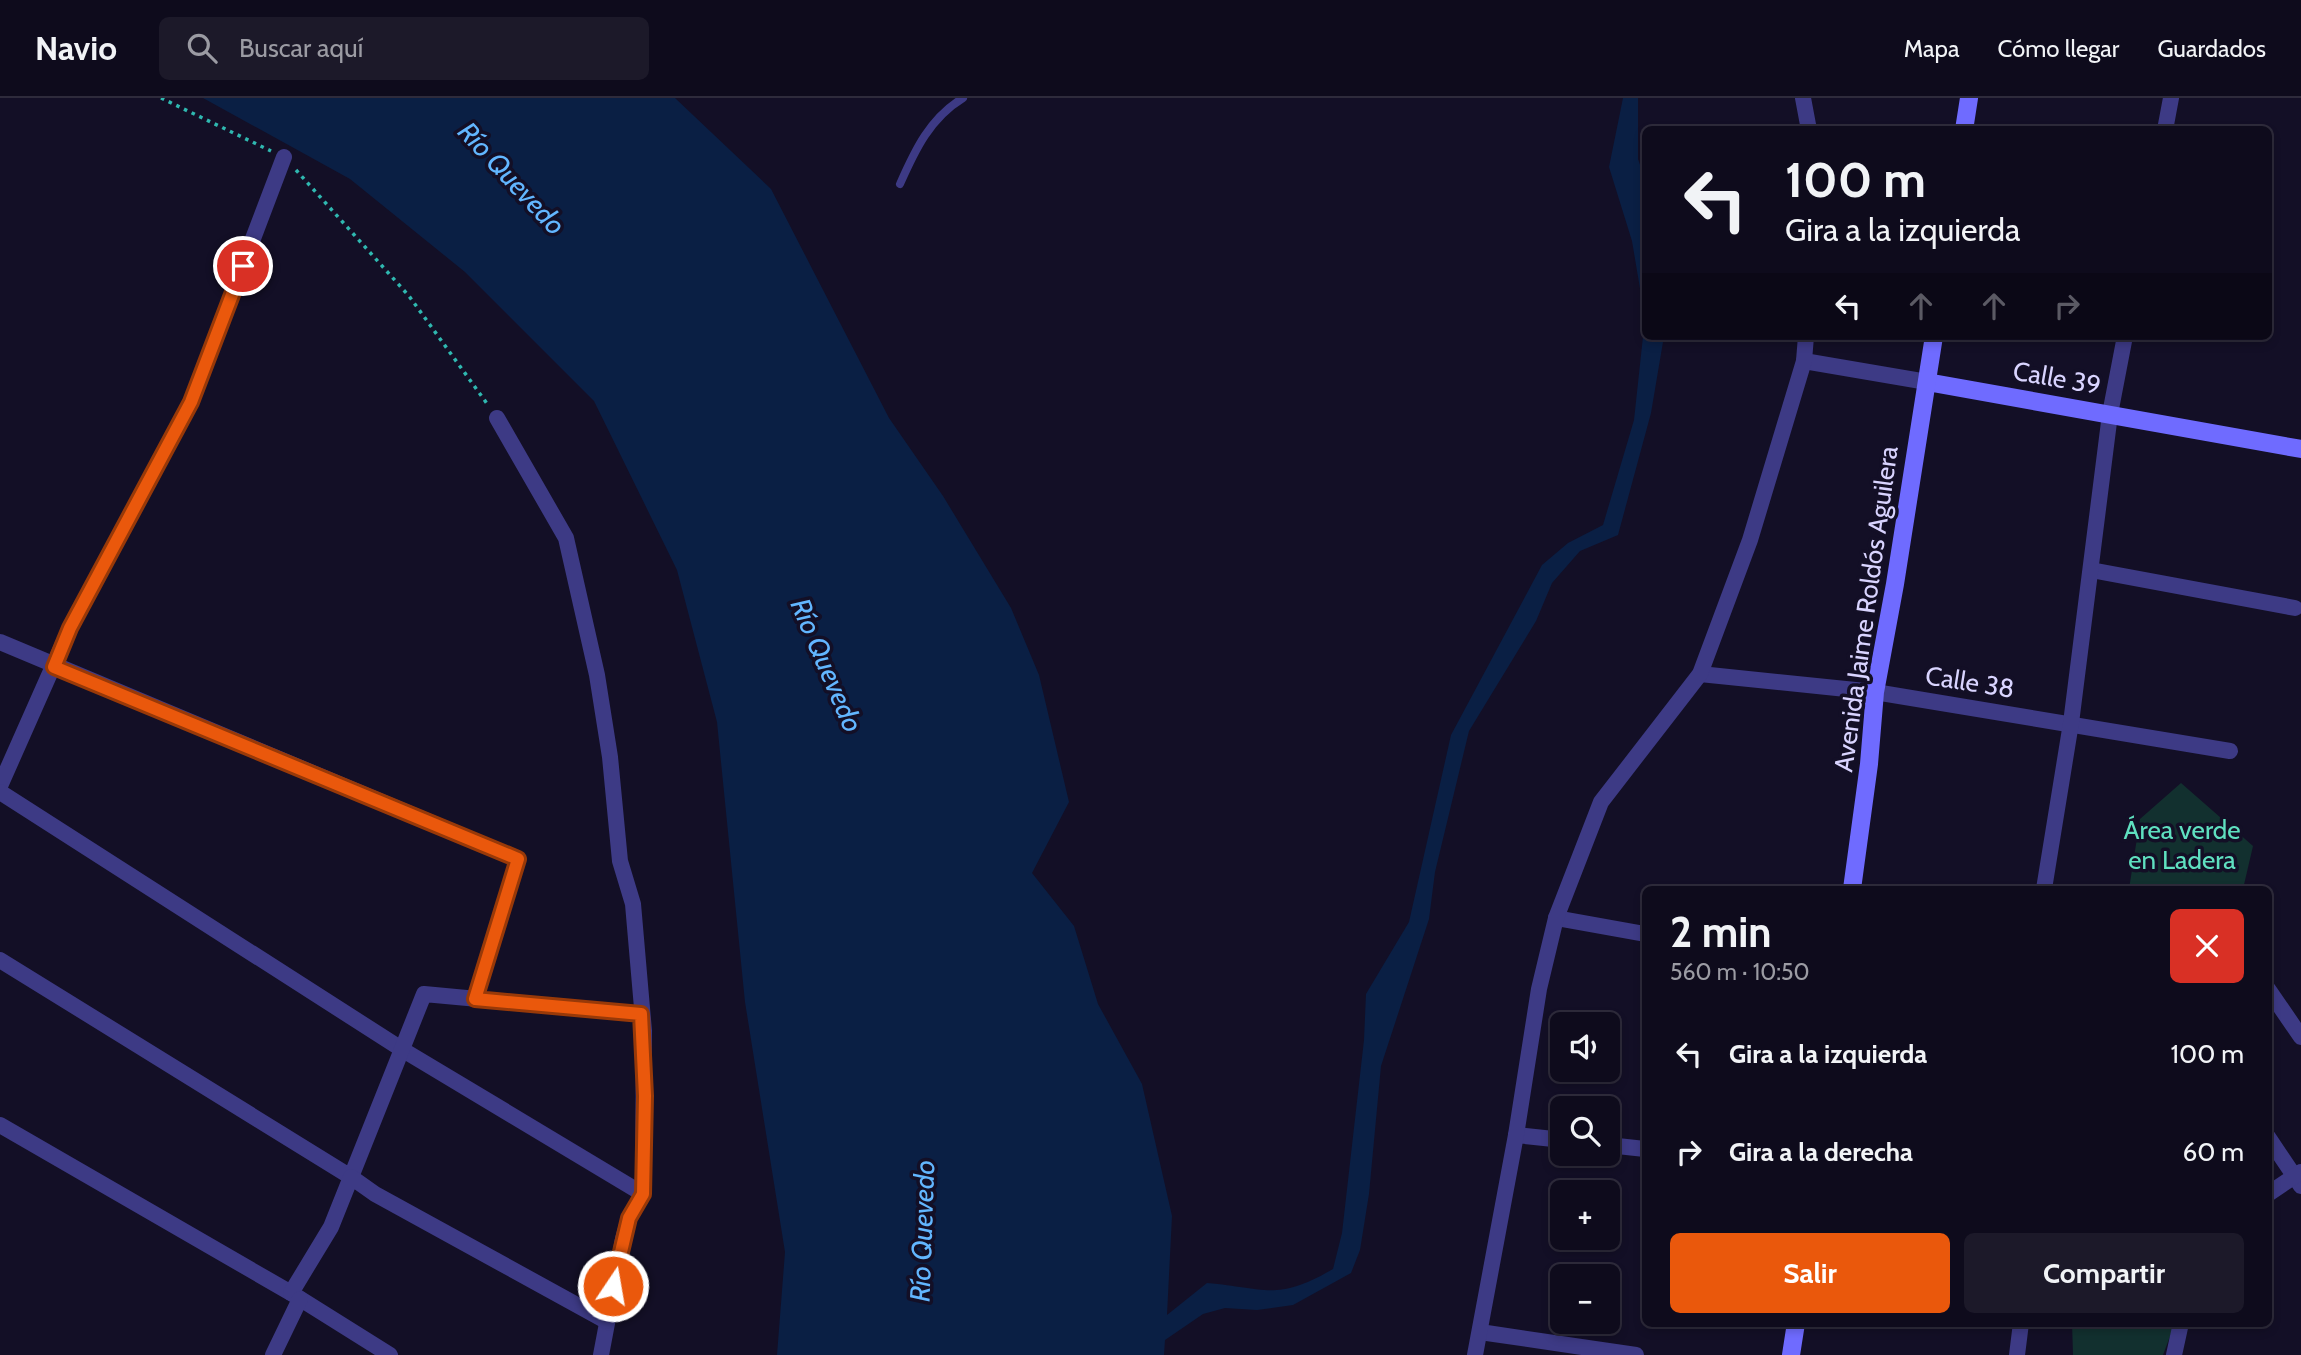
<!DOCTYPE html>
<html lang="es">
<meta charset="utf-8">
<style>
body{margin:0;font-family:Cabin,sans-serif;background:#1c1929;color:#f1f3f6;height:100vh;display:flex;flex-direction:column;font-size:26px;white-space:nowrap}
*{box-sizing:border-box;margin:0}
p{font-size:23px;color:#9b9ba3}
.icon{flex:none;width:38px;height:38px;fill:none;stroke:currentColor;stroke-width:2;stroke-linecap:round;stroke-linejoin:round}
.map{position:relative;flex:1;overflow:hidden}
.panel{position:absolute;left:1642px;top:788px;width:630px;height:441px;display:flex;flex-direction:column;background:#0e0b1c;border-radius:10px;box-shadow:0 4px 10px #0003,0 0 0 2px #2e2b3b}
.panel>*{flex:none}
.hud{position:absolute;left:1642px;top:28px;width:630px;height:214px;border-radius:10px;box-shadow:0 4px 10px #0003,0 0 0 2px #2e2b3b;background:#0e0b1c;color:#f1f3f6;overflow:hidden}
.tools{position:absolute;left:1550px;top:914px;display:grid;gap:14px}
.tools a{display:grid;place-items:center;width:70px;height:70px;border-radius:10px;background:#0e0b1c;box-shadow:0 4px 10px #0003,0 0 0 2px #2e2b3b;font-size:35px}
.pin{position:absolute;display:grid;place-items:center;width:60px;height:60px;color:#fff;margin:-30px;border:4px solid #fff;border-radius:50%;box-shadow:0 2px 7px #0007}
.me{position:absolute;width:77px;margin:-38px;rotate:12deg;stroke-linejoin:round;filter:drop-shadow(0 0 5px #0008)}
.turn{display:flex;align-items:center;gap:24px;height:147px;padding:0 28px;font-size:32px}
.turn .icon{width:91px;height:91px;stroke-width:2.5}
.turn b{display:block;font-size:49px;line-height:60px}
.lanes{display:flex;align-items:center;height:66px;padding:0 28px;background:#0003;justify-content:center;gap:35px;direction:ltr}
.lanes .off{opacity:.35}
.round{display:grid;place-items:center;flex:none;width:74px;height:74px;border-radius:10px;background:#1c1929}
.head{display:flex;align-items:center;justify-content:space-between;height:119px;padding:0 28px}
h1{font-size:42px;font-weight:800;line-height:52px}
.action{display:flex;gap:14px;margin-top:auto;padding:14px 28px}
.action a{flex:1;height:80px;border-radius:10px;background:#ea580c;color:#fff;font-size:28px;font-weight:800;line-height:80px;text-align:center}
.action a+a{background:#1c1929;color:#f1f3f6}
ul{padding:0;list-style:none}
li{display:flex;align-items:center;gap:21px;height:98px;padding:0 28px}
li div{flex:1}
li b{display:block;font-size:26px}
li em{font-style:normal}
header{display:flex;align-items:center;gap:42px;box-sizing:border-box;height:98px;padding:0 35px;background:#0e0b1c;border-bottom:2px solid #2e2b3b}
header strong{font-size:33px}
nav{display:flex;gap:38px;margin-inline-start:auto;font-size:24px}
.search{width:490px;height:63px;background:#1c1929;display:flex;align-items:center;gap:18px;box-sizing:border-box;padding:0 24px;border-radius:10px;color:#9b9ba3;font-size:26px}
.map>svg:first-child{display:block}
.green{fill:#12302f}
.water{fill:#0a1f44}
.lines{fill:none;stroke-linecap:round;stroke-linejoin:round}
.path{stroke:#2fb8b0;stroke-width:3.5;stroke-dasharray:3.5 5;stroke-linecap:butt}
.lane{stroke:#3d3a85;stroke-width:8}
.street{stroke:#3d3a85;stroke-width:16}
.secondary{stroke:#6f6bff;stroke-width:18}
.route-casing{stroke:#983908;stroke-width:18}
.route{stroke:#ea580c;stroke-width:12}
.labels{text-anchor:middle;stroke-width:7;stroke-linejoin:round;paint-order:stroke}
.street-label{font-size:26px;fill:#d9d4ff;stroke:#130f26}
.park-label{font-size:26px;fill:#5fe0c0;stroke:#130f26}
.water-label{font-size:28px;font-style:italic;fill:#62b6ff;stroke:#130f26}
</style>
<header>
<strong>Navio</strong>
<div class="search"><svg class="icon" aria-label="search" viewBox="0 0 24 24"><circle cx="10" cy="10" r="6"/><path d="M15 15l6 6"/></svg>Buscar aquí</div>
<nav><a>Mapa</a><a>Cómo llegar</a><a>Guardados</a></nav>
</header>
<div class="map">
<svg width="2301" height="1257" viewBox="0 0 2301 1257">
<rect width="100%" height="100%" fill="#130f26"/>
<!-- green -->
<g class="green">
<polygon points="2181,685 2253,748 2243,791 2129,791 2140,721"/>
<polygon points="2072,1225 2175,1225 2163,1257 2073,1257"/>
</g>
<!-- water -->
<path class="water" d="M203 0H675L771 91 889 320 943 398 1011 510 1039 577 1069 704 1032 775 1074 828 1098 906 1142 986 1172 1118 1167 1217 1207 1185C1266 1190 1276 1204 1333 1171L1342 1135 1364 942 1366 896 1409 824 1451 637 1542 467 1568 445 1603 427 1634 322 1645 220 1632 143 1609 69 1623 0H1638V61L1645 81V238H1664L1651 315 1618 437 1580 453 1552 485 1536 523 1469 633 1435 774 1429 821 1381 968 1369 1096 1360 1152 1351 1175 1293 1207 1257 1212 1225 1210 1203 1216 1165 1242 1164 1257H777L785 1154 745 904 717 624 677 472 594 303 465 174 350 81Z"/>
<g class="lines">
<!-- path -->
<g class="path">
<polyline points="161,0 271,53"/>
<polyline points="296,72 409,198 488,307"/>
</g>
<!-- lane -->
<path class="lane" d="M900 86C915 52 930 20 963 0"/>
<!-- street -->
<g class="street">
<polyline points="1803,0 1809,32"/>
<polyline points="2165,32 2171,0"/>
<polyline points="1804,263 1927,284"/>
<polyline points="497,320 566,440 597,577 610,659 620,763 633,806 644,933 643,1096 629,1120 623,1141 601,1257"/>
<polyline points="2091,472 2295,510"/>
<polyline points="0,544 518,761 475,901"/>
<polyline points="1700,576 1875,594 2230,653"/>
<polyline points="0,688 70,530 191,304 284,59"/>
<polyline points="0,694 403,952 643,1096"/>
<polyline points="2044,791 2071,625 2110,316 2125,238"/>
<polyline points="1556,820 1645,836"/>
<polyline points="0,862 351,1079 424,896 641,916"/>
<polyline points="2268,891 2301,939"/>
<polyline points="0,1027 291,1195 390,1257"/>
<polyline points="1516,1037 1563,1042"/>
<polyline points="2268,1039 2301,1088"/>
<polyline points="1608,1047 1645,1051"/>
<polyline points="2268,1096 2301,1074"/>
<polyline points="291,1195 331,1129 351,1079 375,1096 606,1223"/>
<polyline points="1480,1234 1636,1257"/>
<polyline points="273,1257 300,1201"/>
<polyline points="1475,1257 1516,1037 1539,891 1556,820 1601,704 1700,576 1750,442 1804,263 1806,238"/>
<polyline points="2017,1257 2021,1225"/>
<polyline points="2174,1257 2181,1225"/>
</g>
<!-- secondary -->
<g class="secondary">
<polyline points="1964,32 1969,0"/>
<polyline points="1927,284 2301,351"/>
<polyline points="1852,791 1869,666 1875,594 1895,486 1934,238"/>
<polyline points="1791,1257 1796,1225"/>
</g>
</g>
<g class="lines">
<!-- route casing -->
<g class="route-casing">
<polyline id="route" points="243,168 191,304 70,530 54,569 518,761 475,901 641,916 645,998 643,1096 629,1120 613,1188"/>
</g>
<!-- route -->
<use href="#route" class="route"/>
</g>
<g class="labels">
<!-- street labels -->
<g class="street-label">
<text transform="translate(2057 280) rotate(10)" y="9">Calle 39</text>
<text transform="translate(1866 511) rotate(-82)" y="9">Avenida Jaime Roldós Aguilera</text>
<text transform="translate(1970 584) rotate(9)" y="9">Calle 38</text>
</g>
<!-- park labels -->
<g class="park-label">
<text x="2182" y="741">Área verde<tspan x="2182" dy="30">en Ladera</tspan></text>
</g>
<!-- water labels -->
<g class="water-label">
<text transform="translate(512 80) rotate(47)" y="10">Río Quevedo</text>
<text transform="translate(827 567) rotate(67)" y="10">Río Quevedo</text>
<text transform="translate(922 1133) rotate(-88)" y="10">Río Quevedo</text>
</g>
</g>
</svg>
<div class="tools">
<a><svg class="icon" aria-label="sound" viewBox="0 0 24 24"><path d="M4 9h4l5-4v14l-5-4H4zM17 9q2 3 0 6"/></svg></a>
<a><svg class="icon" aria-label="search" viewBox="0 0 24 24"><circle cx="10" cy="10" r="6"/><path d="M15 15l6 6"/></svg></a>
<a>+</a>
<a>−</a>
</div>
<div class="pin" style="left:243px;top:168px;background:#d93025"><svg class="icon" aria-label="arrive" viewBox="0 0 24 24"><path d="M6 21V4h12l-3 4 3 4H6"/></svg></div>
<svg class="me" style="left:613px;top:1188px" viewBox="-20 -20 40 40"><circle r="17" fill="#ea580c" stroke="#fff" stroke-width="3"/><path d="M0-11L8 9 0 5-8 9z" fill="#fff"/></svg>
<div class="hud">
<div class="turn"><svg class="icon" aria-label="left" viewBox="0 0 24 24"><path d="M17 20v-9H6M10 6l-5 5 5 5"/></svg><div><b>100 m</b>Gira a la izquierda</div></div>
<div class="lanes"><svg class="icon" aria-label="left" viewBox="0 0 24 24"><path d="M17 20v-9H6M10 6l-5 5 5 5"/></svg><svg class="icon off" aria-label="ahead" viewBox="0 0 24 24"><path d="M12 20V5M6 11l6-6 6 6"/></svg><svg class="icon off" aria-label="ahead" viewBox="0 0 24 24"><path d="M12 20V5M6 11l6-6 6 6"/></svg><svg class="icon off" aria-label="right" viewBox="0 0 24 24"><path d="M7 20v-9h11M14 6l5 5-5 5"/></svg></div>
</div>
<section class="panel">
<div class="head"><div><h1>2 min</h1><p>560 m · 10:50</p></div><a class="round" style="background:#d93025;color:#fff"><svg class="icon" aria-label="close" viewBox="0 0 24 24"><path d="M6 6l12 12M18 6L6 18"/></svg></a></div>
<ul>
<li><svg class="icon" aria-label="left" viewBox="0 0 24 24"><path d="M17 20v-9H6M10 6l-5 5 5 5"/></svg><div><b>Gira a la izquierda</b></div><em>100 m</em></li>
<li><svg class="icon" aria-label="right" viewBox="0 0 24 24"><path d="M7 20v-9h11M14 6l5 5-5 5"/></svg><div><b>Gira a la derecha</b></div><em>60 m</em></li>
</ul>
<div class="action"><a>Salir</a><a>Compartir</a></div>
</section>
</div>
